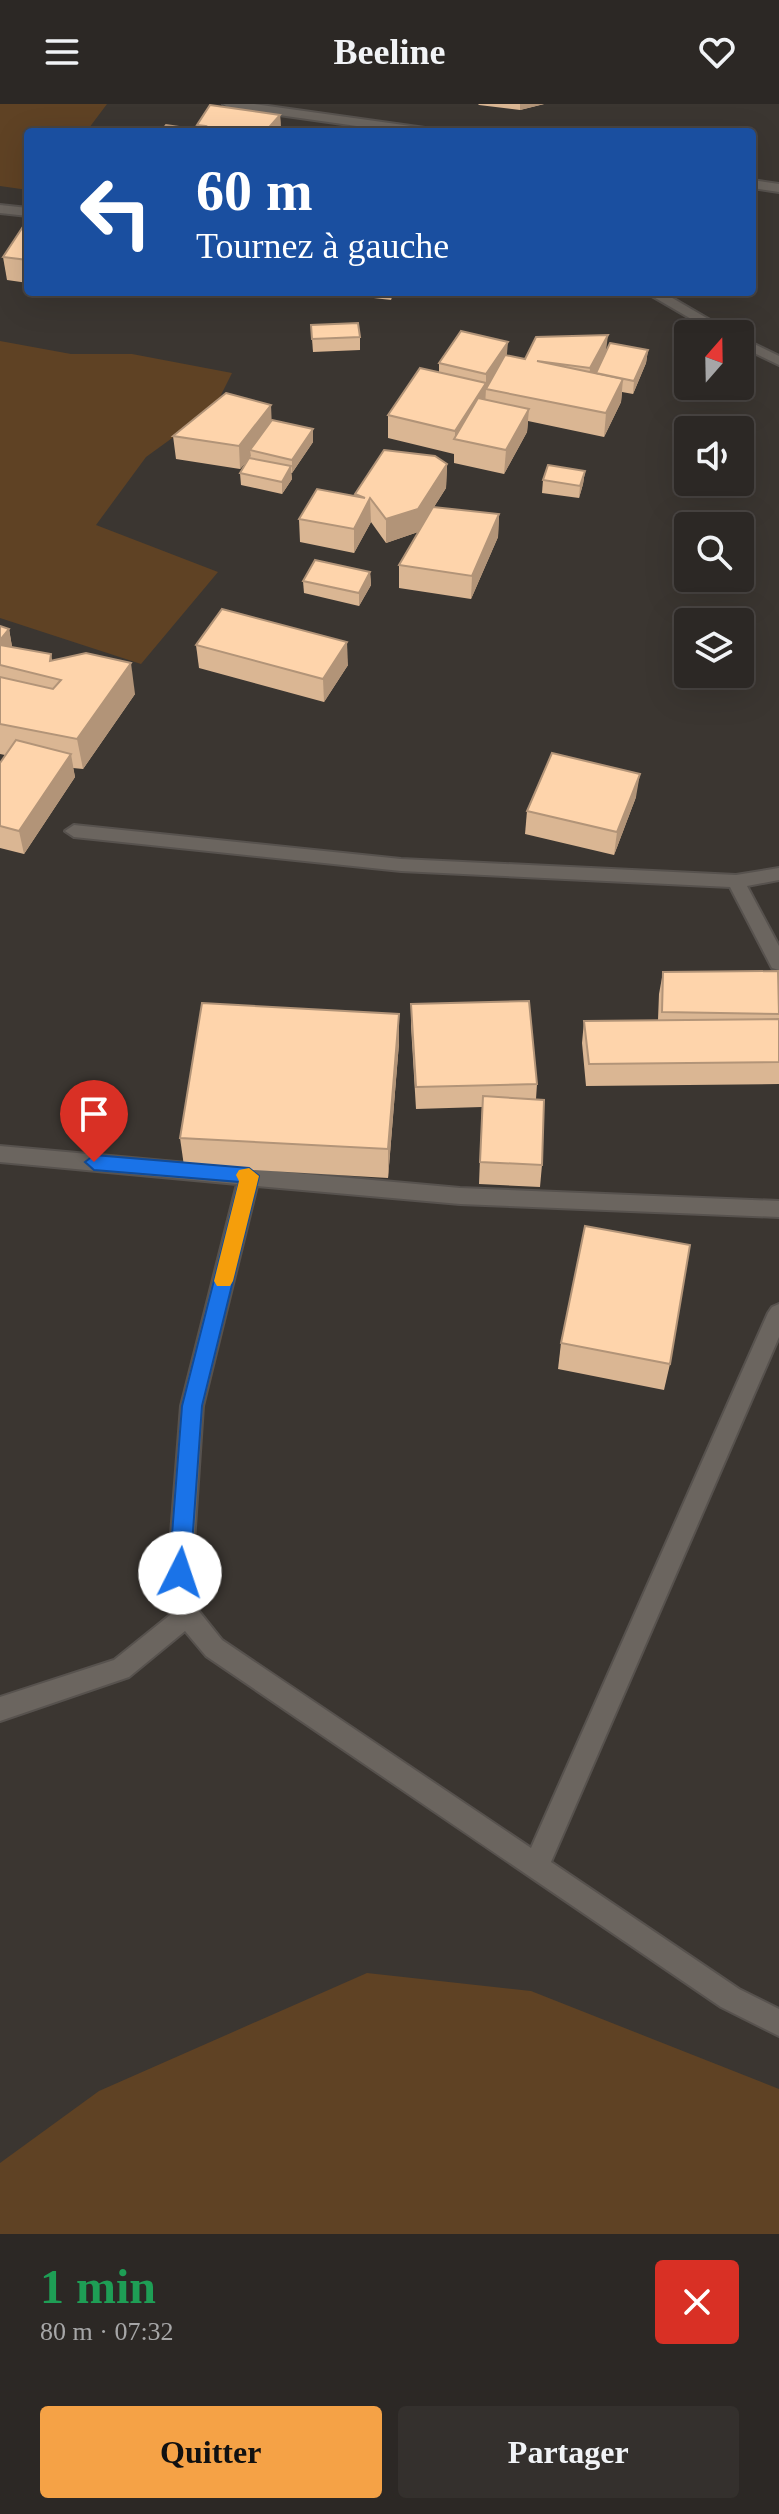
<!DOCTYPE html>
<html lang="fr">
<meta charset="utf-8">
<style>
body{margin:0;font-family:"Times New Roman",serif;background:#34302d;color:#f1f3f6;height:100vh;display:flex;flex-direction:column;font-size:30px;white-space:nowrap}
*{box-sizing:border-box;margin:0}
p{font-size:26px;color:#a6a6a7}
.icon{flex:none;width:44px;height:44px;fill:none;stroke:currentColor;stroke-width:2;stroke-linecap:round;stroke-linejoin:round}
.map{position:relative;height:2130px;overflow:hidden}
.details{display:flex;flex-direction:column;background:#2c2825;flex:1}
.details>*{flex:none}
.banner{position:absolute;left:24px;top:24px;width:732px;height:168px;border-radius:8px;box-shadow:0 8px 32px #0002,0 0 0 2px #484442;background:#1a4fa0;color:#fff;overflow:hidden}
.needle{width:52px;rotate:20deg}
.controls{position:absolute;left:674px;top:216px;display:grid;gap:16px}
.controls a{display:grid;place-items:center;width:80px;height:80px;border-radius:8px;background:#2c2825;box-shadow:0 8px 32px #0002,0 0 0 2px #484442;font-size:40px}
.pin{position:absolute;display:grid;place-items:center;width:68px;height:68px;color:#fff;margin:-82px -34px;border-radius:50% 50% 50% 0;rotate:-45deg;box-shadow:0 0 8px #0007}
.pin .icon{rotate:45deg}
.me{position:absolute;width:88px;margin:-44px;rotate:4deg;stroke-linejoin:round;filter:drop-shadow(0 0 6px #0008)}
.turn{display:flex;align-items:center;gap:28px;height:168px;padding:0 40px;font-size:36px}
.turn .icon{width:104px;height:104px;stroke-width:2.5}
.turn b{display:block;font-size:56px;line-height:68px}
.round{display:grid;place-items:center;flex:none;width:84px;height:84px;border-radius:8px;background:#34302d}
.head{display:flex;align-items:center;justify-content:space-between;height:136px;padding:0 40px}
h1{font-size:48px;font-weight:800;line-height:60px;color:#1e9e55}
.cta{display:flex;gap:16px;margin-top:auto;padding:16px 40px}
.cta a{flex:1;height:92px;border-radius:8px;background:#f5a246;color:#111;font-size:32px;font-weight:800;line-height:92px;text-align:center}
.cta a+a{background:#34302d;color:#f1f3f6}
header{display:flex;justify-content:space-between;align-items:center;height:104px;padding:0 40px;background:#2c2825;font-size:36px;font-weight:800}
.map>svg:first-child{display:block}
.green{fill:#5f4224}
.lines{fill:none;stroke-linecap:round;stroke-linejoin:round}
.street-casing{stroke:#57524e;stroke-width:4}
.street{fill:#6b655f;fill-rule:evenodd}
.wall{fill:#dab693}
.shaded-wall{fill:#b29478}
.building{fill:#fed4ab;stroke:#b29478;stroke-width:2}
.route{fill:#1a73e8;stroke:#114b97;stroke-width:2}
.slow{fill:#f59e0b}
</style>
<header><svg class="icon" aria-label="menu" viewBox="0 0 24 24"><path d="M4 6h16M4 12h16M4 18h16"/></svg>Beeline<svg class="icon" aria-label="heart" viewBox="0 0 24 24"><path d="M12 20l-8-8c-3-5 5-10 8-4 3-6 11-1 8 4z"/></svg></header>
<div class="map">
<svg width="779" height="2130" viewBox="0 0 779 2130">
<rect width="100%" height="100%" fill="#3b3631"/>
<!-- green -->
<g class="green">
<polygon points="0,0 107,0 86,28 28,28 28,86 0,82"/>
<polygon points="0,237 71,250 132,250 232,269 215,303 146,353 96,421 218,468 141,560 0,514"/>
<polygon points="367,1869 531,1887 779,1985 779,2130 0,2130 0,2059 99,1987"/>
</g>
<g class="lines">
<!-- street casing -->
<g class="street-casing">
<g id="street">
<polygon points="223,0 254,0 425,24 431,28 399,28 229,4"/>
<polygon points="752,76 779,80 779,88 752,84"/>
<polygon points="0,101 28,104 28,112 0,109"/>
<polygon points="645,188 662,188 734,230 717,230"/>
<polygon points="740,233 779,252 779,261 740,242"/>
<polygon points="74,721 401,755 736,771 779,764 779,776 747,782 779,842 779,866 772,864 730,783 401,767 74,733 65,727"/>
<polygon points="0,1042 460,1084 779,1097 779,1113 460,1100 257,1082 203,1302 192,1469 198,1506 222,1536 531,1744 768,1209 772,1203 779,1200 779,1233 551,1758 739,1885 779,1905 779,1932 721,1903 206,1552 185,1527 129,1573 0,1617 0,1593 114,1556 175,1507 168,1469 181,1302 237,1080 0,1058"/>
</g>
</g>
<!-- street -->
<use href="#street" class="street"/>
</g>
<!-- wall -->
<g class="wall">
<polygon points="478,0 544,0 520,6 479,1"/>
<polygon points="280,11 281,28 198,28 197,21"/>
<polygon points="28,115 28,179 7,176 3,153"/>
<polygon points="322,188 394,188 391,196"/>
<polygon points="311,221 360,233 360,246 313,248"/>
<polygon points="648,246 646,259 633,290 622,288 621,298 604,333 528,317 527,328 504,370 454,359 454,350 388,334 388,311 439,268 439,259 507,252 525,255 606,248"/>
<polygon points="272,316 313,325 313,338 292,369 291,369 292,375 282,390 241,381 240,369 249,355 240,365 176,355 173,332"/>
<polygon points="447,360 446,384 434,403 499,410 498,433 471,495 399,484 399,461 418,428 386,439 371,418 354,449 300,438 299,415 355,392 355,390"/>
<polygon points="585,367 583,380 579,394 542,389 543,376"/>
<polygon points="370,468 371,481 359,502 304,489 303,477"/>
<polygon points="0,522 9,525 12,543 51,550 52,557 135,590 83,665 73,664 75,673 24,750 0,744 0,659 5,651 0,650"/>
<polygon points="196,541 348,561 324,598 199,564"/>
<polygon points="636,693 614,751 525,730 527,707"/>
<polygon points="663,868 779,870 779,980 586,982 582,939 584,917 658,916 659,890"/>
<polygon points="411,900 537,980 536,995 542,1061 540,1083 479,1080 482,1003 416,1005 411,922"/>
<polygon points="399,939 388,1074 184,1062 180,1034"/>
<polygon points="561,1239 670,1260 664,1286 558,1265"/>
</g>
<!-- shaded-wall -->
<g class="shaded-wall">
<polygon points="520,0 544,0 520,6"/>
<polygon points="280,11 281,28 265,28"/>
<polygon points="608,231 605,255 588,288 590,264"/>
<polygon points="508,238 506,261 486,285 485,302 455,335 455,327 486,279 486,270"/>
<polygon points="648,246 646,259 633,290 634,277"/>
<polygon points="623,275 621,298 604,333 606,309"/>
<polygon points="271,301 272,324 250,346 251,352 240,365 239,342"/>
<polygon points="529,305 527,328 504,370 506,346"/>
<polygon points="313,325 313,338 292,369 292,356"/>
<polygon points="447,360 446,384 418,428 386,439 386,415"/>
<polygon points="291,362 292,375 282,390 282,378"/>
<polygon points="585,367 583,380 579,394 580,382"/>
<polygon points="370,394 371,418 354,449 354,425"/>
<polygon points="499,410 498,433 471,495 472,472"/>
<polygon points="370,468 371,481 359,502 359,489"/>
<polygon points="9,525 13,548 0,561 0,536"/>
<polygon points="347,538 348,561 324,598 323,575"/>
<polygon points="131,559 135,590 83,665 77,635"/>
<polygon points="71,650 75,673 24,750 19,727"/>
<polygon points="640,670 636,693 614,751 617,728"/>
<polygon points="399,910 399,939 388,1074 388,1045"/>
</g>
<!-- building -->
<g class="building">
<polygon points="210,1 280,11 265,28 203,28 206,22 197,21"/>
<polygon points="166,21 192,25 190,28 161,28"/>
<polygon points="28,115 28,156 3,153"/>
<polygon points="358,219 360,233 312,235 311,221"/>
<polygon points="461,227 508,238 486,270 439,259"/>
<polygon points="608,231 590,264 537,257 623,275 606,309 486,285 505,251 525,255 536,233"/>
<polygon points="610,239 648,246 634,277 596,269"/>
<polygon points="420,264 486,279 455,327 388,311"/>
<polygon points="226,289 271,301 239,342 173,332"/>
<polygon points="478,294 529,305 506,346 454,335"/>
<polygon points="272,316 313,325 292,356 250,346"/>
<polygon points="384,346 435,352 447,360 418,405 386,415 370,394 354,425 299,415 317,385 365,394 355,390"/>
<polygon points="249,354 291,362 282,378 240,369"/>
<polygon points="548,361 585,367 580,382 543,376"/>
<polygon points="433,403 499,410 472,472 399,461"/>
<polygon points="315,456 370,468 359,489 303,477"/>
<polygon points="222,505 347,538 323,575 196,541"/>
<polygon points="0,522 9,525 0,536"/>
<polygon points="0,541 51,550 50,557 86,549 131,559 77,635 0,620 0,573 53,585 61,576 0,561"/>
<polygon points="16,636 71,650 19,727 0,722 0,659"/>
<polygon points="552,649 640,670 617,728 527,707"/>
<polygon points="778,867 779,910 662,908 663,868"/>
<polygon points="529,897 537,980 416,983 411,900"/>
<polygon points="202,899 399,910 388,1045 180,1034"/>
<polygon points="779,915 779,958 589,960 584,917"/>
<polygon points="483,992 544,996 542,1061 480,1058"/>
<polygon points="585,1122 690,1141 670,1260 561,1239"/>
</g>
<!-- route -->
<polygon class="route" points="94,1051 249,1064 259,1072 202,1302 190,1469 187,1476 180,1479 172,1476 169,1469 182,1302 239,1078 94,1066 85,1058"/>
<!-- slow -->
<polygon class="slow" points="249,1064 259,1072 233,1177 230,1182 217,1182 214,1177 239,1077 236,1071 239,1066"/>
</svg>
<div class="controls">
<a><svg class="needle" viewBox="-14 -14 28 28"><path d="M0-13l5 13h-10z" fill="#e53935"/><path d="M0 13l5-13h-10z" fill="#a6a6a7"/></svg></a>
<a><svg class="icon" aria-label="sound" viewBox="0 0 24 24"><path d="M4 9h4l5-4v14l-5-4H4zM17 9q2 3 0 6"/></svg></a>
<a><svg class="icon" aria-label="search" viewBox="0 0 24 24"><circle cx="10" cy="10" r="6"/><path d="M15 15l6 6"/></svg></a>
<a><svg class="icon" aria-label="layers" viewBox="0 0 24 24"><path d="M12 4l9 5-9 5-9-5zM3 14l9 5 9-5"/></svg></a>
</div>
<div class="pin" style="left:94px;top:1058px;background:#d93025"><svg class="icon" aria-label="arrive" viewBox="0 0 24 24"><path d="M6 21V4h12l-3 4 3 4H6"/></svg></div>
<svg class="me" style="left:180px;top:1469px" viewBox="-20 -20 40 40"><circle r="19" fill="#fff"/><path d="M0-13L10 11 0 6-10 11z" fill="#1a73e8"/></svg>
<div class="banner">
<div class="turn"><svg class="icon" aria-label="left" viewBox="0 0 24 24"><path d="M17 20v-9H6M10 6l-5 5 5 5"/></svg><div><b>60 m</b>Tournez à gauche</div></div>
</div>
</div>
<section class="details">
<div class="head"><div><h1>1 min</h1><p>80 m · 07:32</p></div><a class="round" style="background:#d93025;color:#fff"><svg class="icon" aria-label="close" viewBox="0 0 24 24"><path d="M6 6l12 12M18 6L6 18"/></svg></a></div>
<div class="cta"><a>Quitter</a><a>Partager</a></div>
</section>
